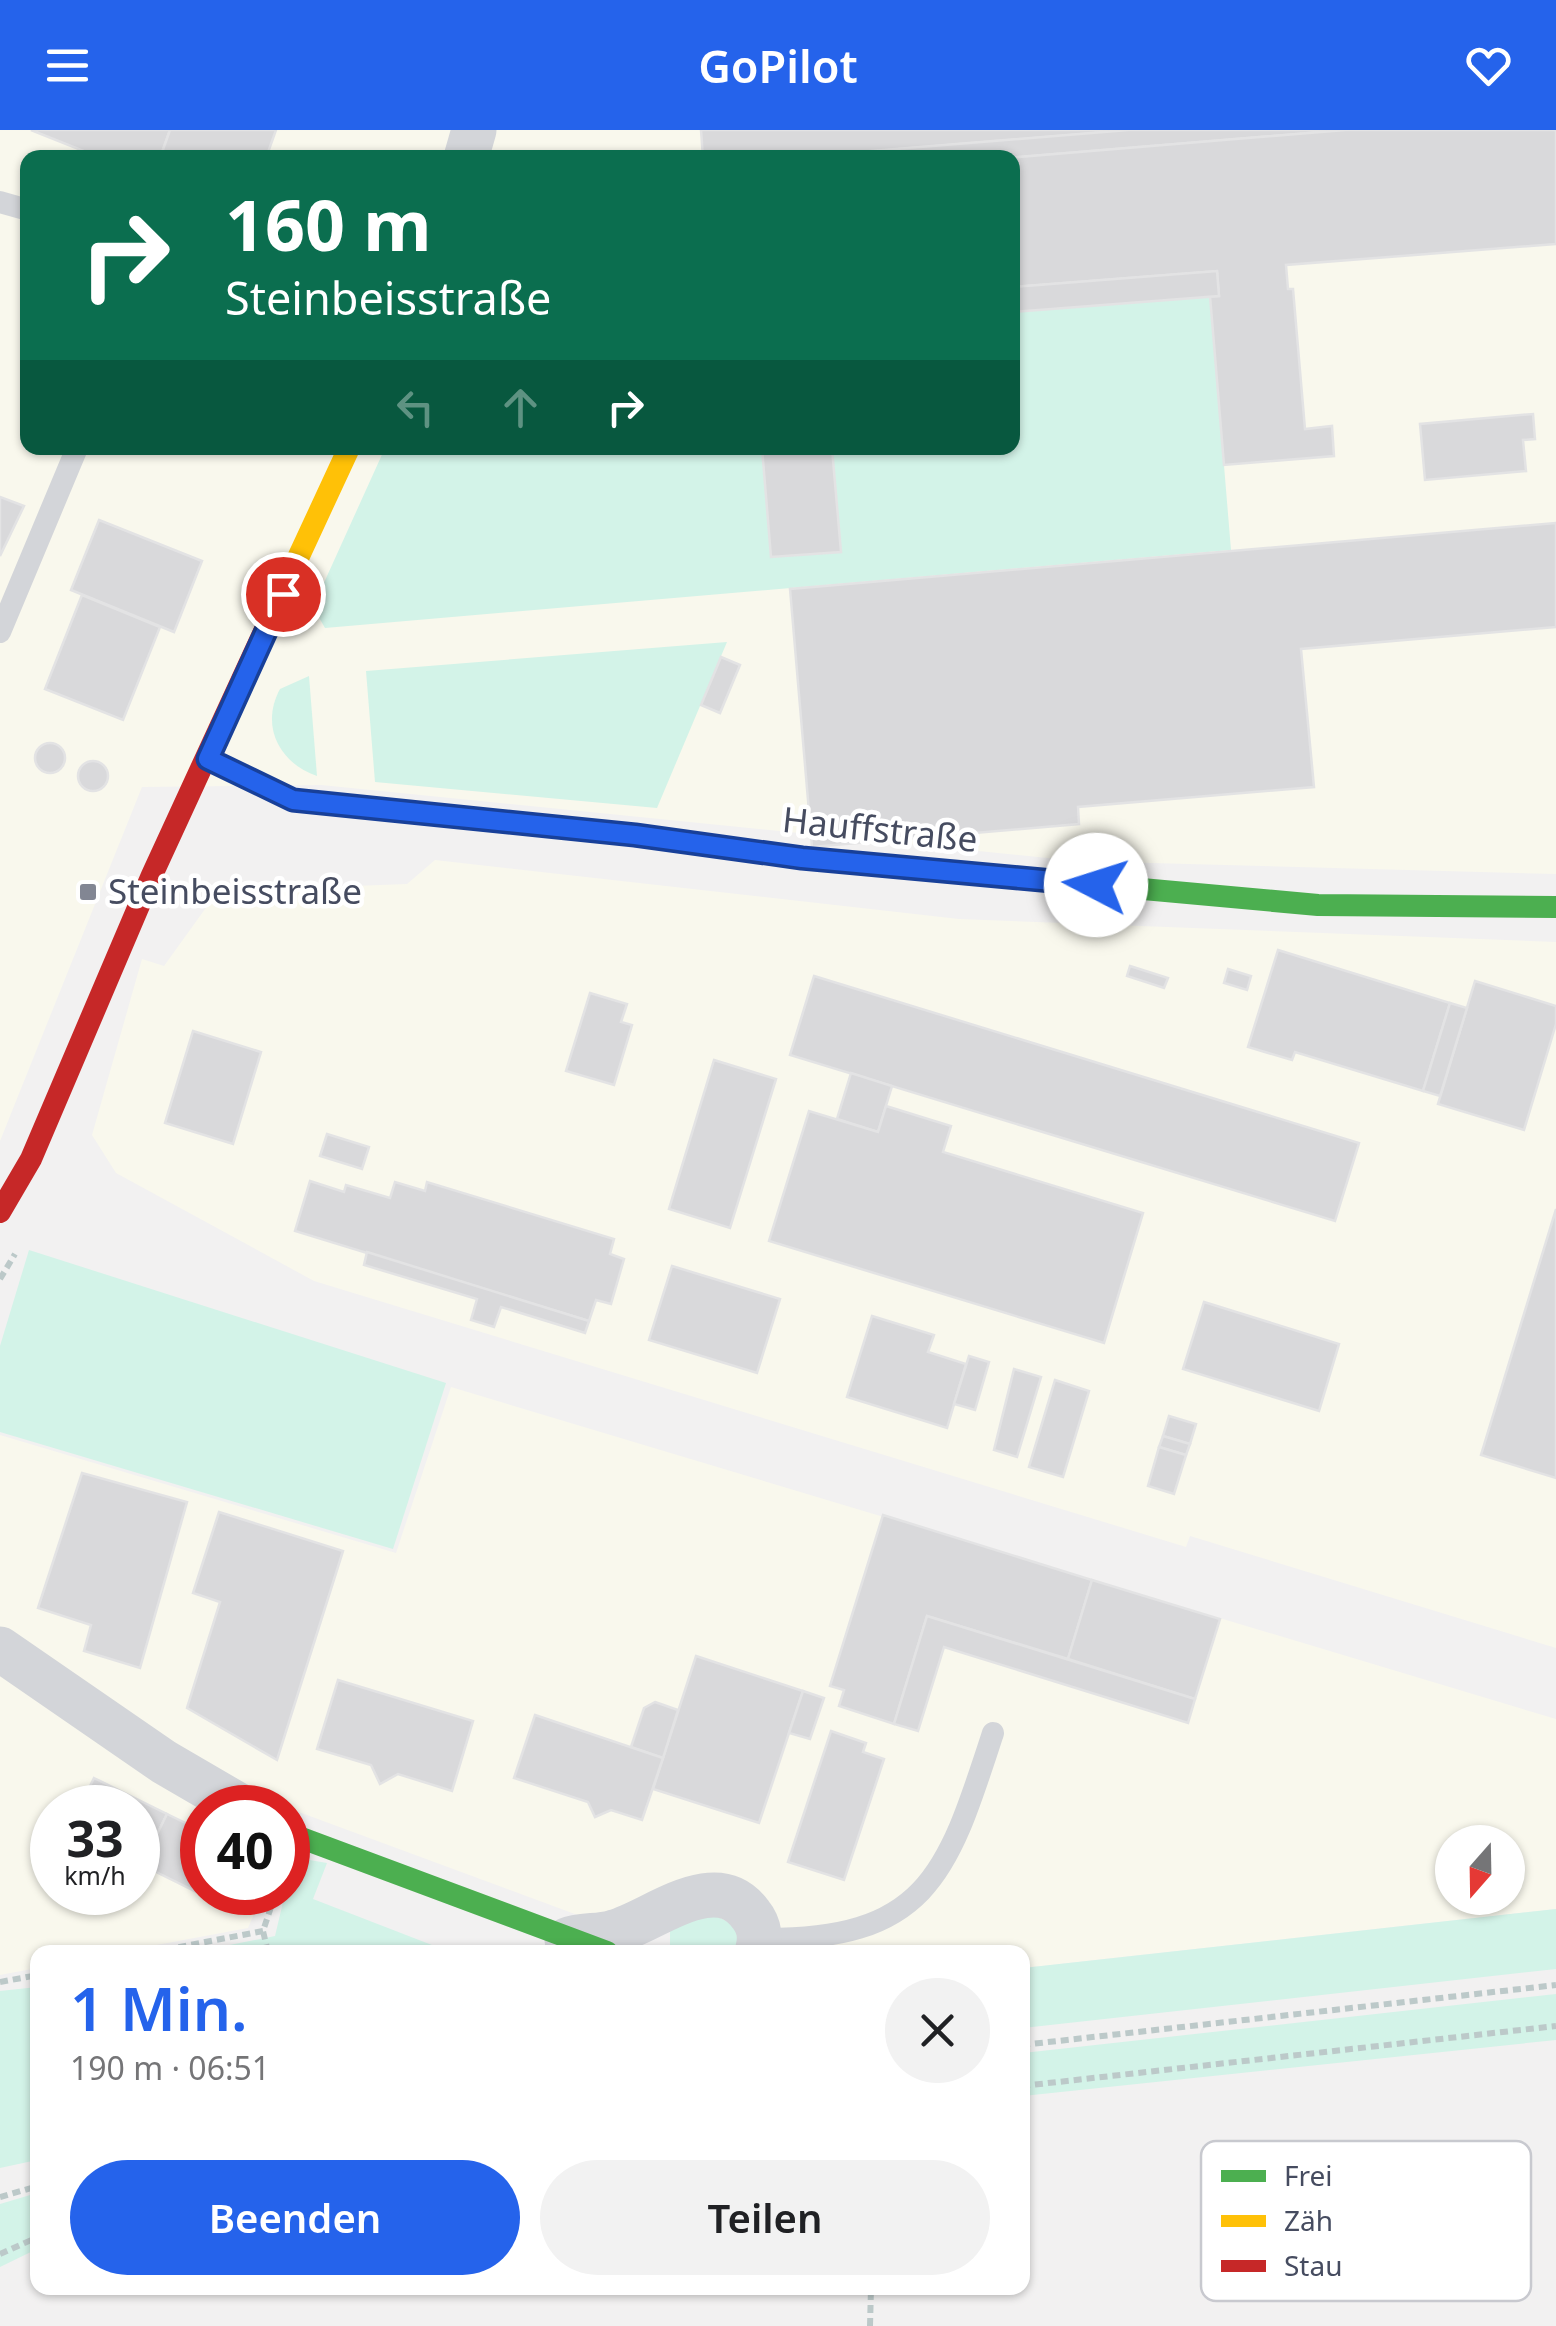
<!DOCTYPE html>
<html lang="de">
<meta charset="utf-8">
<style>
body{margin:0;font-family:"Noto Sans",sans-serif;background:#f2f2f2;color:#202124;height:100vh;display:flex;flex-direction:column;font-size:38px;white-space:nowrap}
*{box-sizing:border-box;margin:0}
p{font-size:32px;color:#757577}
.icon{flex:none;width:55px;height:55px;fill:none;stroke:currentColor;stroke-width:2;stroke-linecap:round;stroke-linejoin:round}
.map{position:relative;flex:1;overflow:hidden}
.drawer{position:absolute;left:30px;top:1815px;width:1000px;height:350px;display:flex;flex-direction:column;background:#fff;border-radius:20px;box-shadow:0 2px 8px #0004}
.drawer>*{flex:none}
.hud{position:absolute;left:20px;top:20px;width:1000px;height:305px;border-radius:20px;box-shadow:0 2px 8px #0004;background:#0b6e4f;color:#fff;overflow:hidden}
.needle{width:65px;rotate:200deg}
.buttons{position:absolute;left:1435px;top:1695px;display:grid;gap:20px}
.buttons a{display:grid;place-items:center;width:90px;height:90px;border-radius:50%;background:#fff;box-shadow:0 2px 8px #0004;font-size:50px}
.speed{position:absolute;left:30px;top:1655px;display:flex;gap:20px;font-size:50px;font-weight:700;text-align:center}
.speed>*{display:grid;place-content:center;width:130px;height:130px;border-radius:50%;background:#fff;box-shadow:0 2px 8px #0004;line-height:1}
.speed small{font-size:25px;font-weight:400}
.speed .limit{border:15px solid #d22;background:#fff;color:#111}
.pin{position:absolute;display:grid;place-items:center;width:85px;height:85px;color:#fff;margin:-42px;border:5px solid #fff;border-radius:50%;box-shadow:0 2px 10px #0007}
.me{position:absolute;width:110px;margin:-55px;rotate:275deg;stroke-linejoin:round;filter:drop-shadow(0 0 8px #0008)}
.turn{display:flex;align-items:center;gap:35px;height:210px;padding:0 40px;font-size:45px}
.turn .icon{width:130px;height:130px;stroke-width:2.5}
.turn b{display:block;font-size:70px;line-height:85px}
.lanes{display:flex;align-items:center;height:95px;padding:0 40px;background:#0003;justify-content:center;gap:50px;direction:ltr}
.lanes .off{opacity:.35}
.round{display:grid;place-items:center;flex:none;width:105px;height:105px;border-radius:52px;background:#f2f2f2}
.overview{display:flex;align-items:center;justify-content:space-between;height:170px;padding:0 40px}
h1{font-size:60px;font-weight:600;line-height:75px;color:#2563eb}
.cta{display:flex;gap:20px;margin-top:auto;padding:20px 40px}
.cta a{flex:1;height:115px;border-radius:60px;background:#2563eb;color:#fff;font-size:40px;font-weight:600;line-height:115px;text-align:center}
.cta a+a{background:#f2f2f2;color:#202124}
header{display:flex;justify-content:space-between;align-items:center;height:130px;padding:0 40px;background:#2563eb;color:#fff;font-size:45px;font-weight:600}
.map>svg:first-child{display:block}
.commercial{fill:#f9f8ed;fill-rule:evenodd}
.green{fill:#d3f3e8}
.building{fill:#d9d9db;stroke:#e3e3e4;stroke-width:2.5}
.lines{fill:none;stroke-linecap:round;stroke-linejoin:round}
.path{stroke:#bcc9c9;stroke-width:6;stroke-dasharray:8 5;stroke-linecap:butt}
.lane{stroke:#d3d5d9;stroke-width:22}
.street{stroke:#d3d5d9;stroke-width:45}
.fast{stroke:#4caf50;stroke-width:22}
.slow{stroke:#ffc107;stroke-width:22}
.jam{stroke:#c62828;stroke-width:22}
.route-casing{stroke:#184099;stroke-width:25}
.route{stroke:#2563eb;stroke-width:18}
.poi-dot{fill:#828693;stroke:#fff;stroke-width:4}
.labels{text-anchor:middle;stroke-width:9;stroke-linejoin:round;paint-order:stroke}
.street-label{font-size:35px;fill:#464c60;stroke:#fff}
.poi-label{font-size:35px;fill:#464c60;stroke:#fff;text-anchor:start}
.key{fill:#fff;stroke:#c8c9cf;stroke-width:2.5}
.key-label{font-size:28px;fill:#464c60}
</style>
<header><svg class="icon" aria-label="menu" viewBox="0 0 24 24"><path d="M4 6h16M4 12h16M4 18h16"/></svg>GoPilot<svg class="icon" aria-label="heart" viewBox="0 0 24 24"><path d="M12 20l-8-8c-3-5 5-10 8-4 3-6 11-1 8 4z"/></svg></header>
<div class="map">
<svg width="1556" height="2196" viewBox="0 0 1556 2196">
<rect width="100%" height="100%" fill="#f2f1f1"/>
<!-- commercial -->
<g class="commercial">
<path d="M0 0H1556V744L1077 731 321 655 142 657 0 1011ZM28 28H1012V318H28Z"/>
<polygon points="435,730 959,789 1556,812 1556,1518 1190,1406 1186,1417 314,1151 116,1043 92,1005 142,829 164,836 218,761 407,754"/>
<path d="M451 1257 1556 1589V1779L1023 1838 1022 1822H779L781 1816 591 1790 288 1678H202V1762L263 1763 248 1798 119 1822H38L37 1838 0 1845V1305L396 1423ZM52 1678H138V1762H52ZM1452 1712H1508V1768H1452Z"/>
</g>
<!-- green -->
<g class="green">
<polygon points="1210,166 1231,420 325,498 313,477 385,318 762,318 771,427 840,422 832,318 1012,318 1013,182"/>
<polygon points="727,512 657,678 375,652 366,541"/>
<path d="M309 546 317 646C279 633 260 596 280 559Z"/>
<polygon points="29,1120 446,1253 393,1419 0,1302 0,1216"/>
<polygon points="304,1729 327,1733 313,1769 450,1822 194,1822 275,1806 288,1751"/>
<polygon points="1556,1779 1556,1839 1023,1898 1023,1838"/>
<polygon points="705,1780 734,1795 738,1810 734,1822 670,1822 670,1801"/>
<polygon points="37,1857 37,2030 0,2038 0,1861"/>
<polygon points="1556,1864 1556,1910 1023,1966 1023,1923"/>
<polygon points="37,2063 37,2119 0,2137 0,2074"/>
</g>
<!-- building -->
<g class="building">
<polygon points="31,0 170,0 160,28 101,28"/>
<polygon points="170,0 276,0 266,28 160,28"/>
<polygon points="701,0 1131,0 791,28 703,28"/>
<polygon points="1128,0 1345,0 1006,28 786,28"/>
<polygon points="1345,0 1556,0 1556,114 1286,135 1288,159 1293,159 1305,299 1332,296 1334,326 1224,335 1210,166 1219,166 1217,141 1012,157 1012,28 1006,28"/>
<polygon points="1217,141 1219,166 1012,182 1012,157"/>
<polygon points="1533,284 1535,309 1523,310 1526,341 1425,350 1420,294"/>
<polygon points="762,318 832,318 841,422 771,427"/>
<polygon points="0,367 24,376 0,426"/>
<polygon points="99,390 202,431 174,502 71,460"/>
<polygon points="1556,393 1556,497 1301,519 1314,657 1078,677 1079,694 812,717 790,459"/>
<polygon points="82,465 160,497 123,590 45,559"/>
<polygon points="721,527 740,535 720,583 701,575"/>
<circle cx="50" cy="628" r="15"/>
<circle cx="93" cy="646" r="15"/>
<polygon points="1278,820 1450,873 1423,961 1295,922 1292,930 1248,917"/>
<polygon points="1130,836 1168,848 1164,858 1127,846"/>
<polygon points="1228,839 1251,846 1247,860 1224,853"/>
<polygon points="814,846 1359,1013 1335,1091 790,925"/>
<polygon points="1475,851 1556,876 1556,894 1524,1000 1438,974"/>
<polygon points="590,863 627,874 621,892 632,895 614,955 566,941"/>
<polygon points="1450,873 1467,878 1440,966 1423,961"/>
<polygon points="193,901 261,922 233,1014 165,993"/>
<polygon points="714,930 776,949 730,1098 669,1079"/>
<polygon points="851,943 892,956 878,1002 837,989"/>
<polygon points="886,976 951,996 943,1022 1143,1083 1104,1213 769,1111 809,981 878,1002"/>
<polygon points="327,1004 369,1017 362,1039 320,1026"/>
<polygon points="310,1051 344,1062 346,1055 390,1068 395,1052 425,1061 427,1052 614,1109 610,1124 624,1129 611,1174 596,1170 589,1191 295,1101"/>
<polygon points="1556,1079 1556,1348 1481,1325"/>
<polygon points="367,1122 589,1191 585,1203 501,1177 494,1197 471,1190 477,1169 364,1135"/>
<polygon points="672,1136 780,1169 757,1243 649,1210"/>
<polygon points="1204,1172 1339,1214 1319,1281 1183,1239"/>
<polygon points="872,1186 934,1205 928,1222 966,1234 947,1298 847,1267"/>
<polygon points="969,1226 989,1232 975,1280 954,1274"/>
<polygon points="1014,1239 1041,1247 1017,1327 994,1320"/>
<polygon points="1055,1250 1089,1261 1063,1347 1029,1337"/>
<polygon points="1169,1286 1196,1294 1190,1314 1163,1306"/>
<polygon points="1163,1306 1190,1314 1186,1325 1159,1317"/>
<polygon points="1159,1317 1186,1325 1174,1364 1148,1356"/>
<polygon points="82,1343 187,1372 140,1538 84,1521 91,1495 38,1478"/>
<polygon points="219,1382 343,1421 277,1630 187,1578 220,1472 193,1463"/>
<polygon points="883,1385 1092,1450 1068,1529 927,1486 894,1594 839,1576 844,1560 830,1556"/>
<polygon points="1092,1450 1220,1489 1195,1569 1068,1529"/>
<polygon points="927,1486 1195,1569 1188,1593 944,1517 918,1601 894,1594"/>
<polygon points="696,1526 803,1561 759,1693 653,1659"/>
<polygon points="338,1550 473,1591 452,1661 398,1644 380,1654 371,1635 317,1619"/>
<polygon points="803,1561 824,1568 810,1609 789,1603"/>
<polygon points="655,1572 678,1580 663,1628 631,1617 644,1578"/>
<polygon points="535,1585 663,1628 642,1690 611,1680 595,1687 588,1672 514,1648"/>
<polygon points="831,1601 866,1613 863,1622 884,1629 844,1750 788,1732"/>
<polygon points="94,1648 167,1684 142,1735 138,1732 138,1678 79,1678"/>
<polygon points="167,1684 202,1701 202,1762 217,1762 213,1770 142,1735"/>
</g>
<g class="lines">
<!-- path -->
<g class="path">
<polyline points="0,1149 15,1124"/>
<polyline points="153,1822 263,1801"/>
<polyline points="268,1822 263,1801 276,1762"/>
<polyline points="0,1852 38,1845"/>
<polyline points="1022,1915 1556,1855"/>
<polyline points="1022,1956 1556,1896"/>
<polyline points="0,2067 38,2056"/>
<polyline points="0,2124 38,2107"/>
<polyline points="870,2196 871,2158"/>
</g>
<!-- lane -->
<g class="lane">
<polyline points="0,72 28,80"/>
<polyline points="0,502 77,318"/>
<path d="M759 1809C927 1811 947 1745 993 1603"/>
</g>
<!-- street -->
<g class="street">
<polyline points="466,28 474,0"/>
<polyline points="0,1519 164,1632 243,1678"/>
<path d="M567 1810C581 1804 599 1807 614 1802 654 1791 716 1736 751 1785 760 1796 761 1810 757 1822"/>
</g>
<!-- fast -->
<g class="fast">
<polyline points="631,705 802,728 1318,775 1556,777"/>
<polyline points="288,1703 607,1822"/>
</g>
<!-- slow -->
<g class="slow">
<polyline points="285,456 349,318"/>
<polyline points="207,629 293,670 631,705"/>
</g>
<!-- jam -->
<polyline class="jam" points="0,1082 31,1029 152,745 285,456"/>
</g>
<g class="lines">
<!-- route casing -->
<g class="route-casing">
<polyline id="route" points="283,464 208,629 293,670 635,705 802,728 1096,755"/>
</g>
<!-- route -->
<use href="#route" class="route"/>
</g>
<!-- markers -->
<rect class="poi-dot" x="78" y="752" width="20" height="20" rx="5"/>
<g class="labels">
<!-- street labels -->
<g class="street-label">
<text transform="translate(880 700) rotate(6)" y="12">Hauffstraße</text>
</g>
<!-- poi labels -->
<g class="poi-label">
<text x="108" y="774">Steinbeisstraße</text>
</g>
</g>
<!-- legend -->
<rect x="1201" y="2011" width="330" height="160" rx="15" class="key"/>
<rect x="1221" y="2040" width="45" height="12" fill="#4caf50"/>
<rect x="1221" y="2085" width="45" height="12" fill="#ffc107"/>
<rect x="1221" y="2130" width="45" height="12" fill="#c62828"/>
<g class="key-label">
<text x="1284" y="2056">Frei</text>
<text x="1284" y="2101">Zäh</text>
<text x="1284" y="2146">Stau</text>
</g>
</svg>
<div class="buttons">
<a><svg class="needle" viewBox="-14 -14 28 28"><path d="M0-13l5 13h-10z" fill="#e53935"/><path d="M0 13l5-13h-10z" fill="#757577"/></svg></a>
</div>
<div class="speed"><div>33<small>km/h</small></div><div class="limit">40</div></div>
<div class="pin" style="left:283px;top:464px;background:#d93025"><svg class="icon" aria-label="arrive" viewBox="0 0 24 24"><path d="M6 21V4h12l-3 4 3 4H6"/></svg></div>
<svg class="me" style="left:1096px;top:755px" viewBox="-20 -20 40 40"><circle r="19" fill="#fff"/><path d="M0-13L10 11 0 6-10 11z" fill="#2563eb"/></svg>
<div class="hud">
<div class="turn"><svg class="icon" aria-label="right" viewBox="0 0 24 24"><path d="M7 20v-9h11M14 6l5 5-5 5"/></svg><div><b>160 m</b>Steinbeisstraße</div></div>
<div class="lanes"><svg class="icon off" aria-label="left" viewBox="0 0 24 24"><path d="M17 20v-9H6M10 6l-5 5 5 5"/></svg><svg class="icon off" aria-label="ahead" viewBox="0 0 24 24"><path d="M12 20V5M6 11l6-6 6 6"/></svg><svg class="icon" aria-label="right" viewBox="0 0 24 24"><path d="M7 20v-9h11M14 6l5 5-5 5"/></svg></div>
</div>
<section class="drawer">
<div class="overview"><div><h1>1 Min.</h1><p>190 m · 06:51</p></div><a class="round"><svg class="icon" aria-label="close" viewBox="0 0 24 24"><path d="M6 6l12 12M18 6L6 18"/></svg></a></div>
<div class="cta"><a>Beenden</a><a>Teilen</a></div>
</section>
</div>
